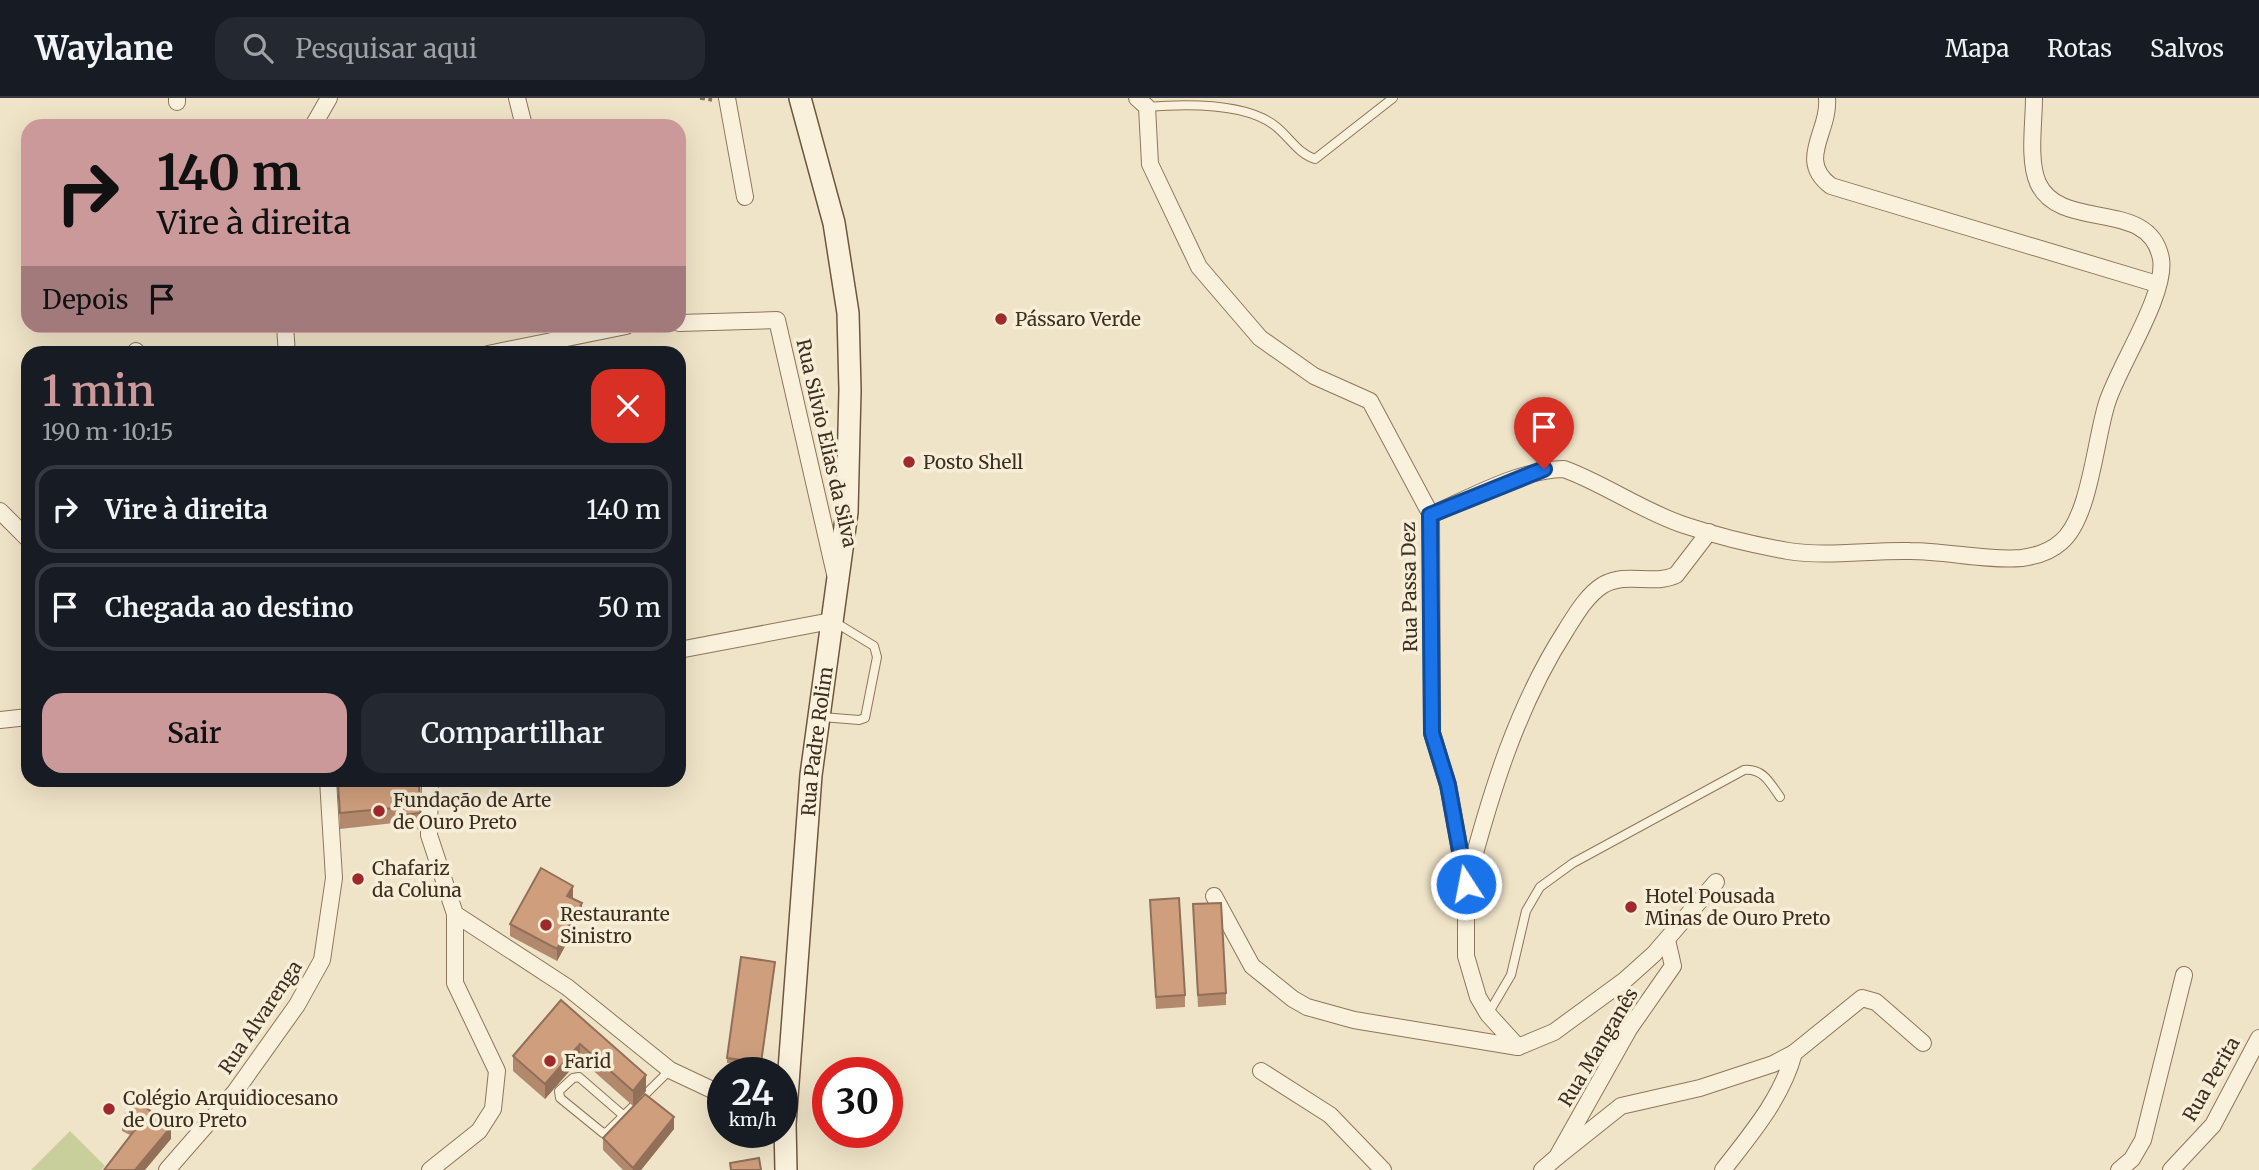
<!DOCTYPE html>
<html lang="pt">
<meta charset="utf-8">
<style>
body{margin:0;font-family:Merriweather,serif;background:#242831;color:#f1f3f6;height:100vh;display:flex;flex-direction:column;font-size:26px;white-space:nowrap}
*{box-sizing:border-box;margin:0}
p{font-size:23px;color:#9ea1a6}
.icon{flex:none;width:38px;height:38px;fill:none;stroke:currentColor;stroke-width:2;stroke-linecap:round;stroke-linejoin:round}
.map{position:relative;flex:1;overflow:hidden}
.side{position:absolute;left:21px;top:248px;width:665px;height:441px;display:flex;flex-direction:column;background:#171b24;border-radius:21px;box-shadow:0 7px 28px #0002}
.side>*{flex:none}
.banner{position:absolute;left:21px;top:21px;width:665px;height:214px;border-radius:21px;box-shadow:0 7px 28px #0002;background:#cc999b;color:#111;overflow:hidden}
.speed{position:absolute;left:707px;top:959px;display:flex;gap:14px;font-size:35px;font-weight:700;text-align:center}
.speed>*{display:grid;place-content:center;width:91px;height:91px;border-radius:50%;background:#171b24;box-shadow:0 7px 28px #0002;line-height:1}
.speed small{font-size:18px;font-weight:400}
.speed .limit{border:10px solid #d22;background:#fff;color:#111}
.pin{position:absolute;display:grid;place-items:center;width:60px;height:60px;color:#fff;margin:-72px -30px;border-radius:50% 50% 50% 0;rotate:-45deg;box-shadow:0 0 7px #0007}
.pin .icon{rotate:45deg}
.me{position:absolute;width:77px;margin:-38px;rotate:349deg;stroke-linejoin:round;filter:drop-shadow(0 0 5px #0008)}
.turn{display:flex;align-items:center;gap:24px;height:147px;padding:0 21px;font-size:32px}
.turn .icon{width:91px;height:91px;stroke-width:2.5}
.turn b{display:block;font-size:49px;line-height:60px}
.then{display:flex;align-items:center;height:66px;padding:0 21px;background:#0003;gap:14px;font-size:26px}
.round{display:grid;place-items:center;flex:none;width:74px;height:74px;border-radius:21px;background:#242831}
.summary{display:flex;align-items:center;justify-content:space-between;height:119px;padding:0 21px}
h1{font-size:42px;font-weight:600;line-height:52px;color:#cc999b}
.cta{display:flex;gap:14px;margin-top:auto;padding:14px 21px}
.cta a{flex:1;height:80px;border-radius:21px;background:#cc999b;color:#111;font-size:28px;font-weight:600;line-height:80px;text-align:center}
.cta a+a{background:#242831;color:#f1f3f6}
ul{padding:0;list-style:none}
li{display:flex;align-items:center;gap:21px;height:88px;margin:0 14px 10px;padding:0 7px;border:4px solid #363941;border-radius:21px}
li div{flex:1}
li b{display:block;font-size:26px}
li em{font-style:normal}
header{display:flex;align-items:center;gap:42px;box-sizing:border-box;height:98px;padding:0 35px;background:#171b24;border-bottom:2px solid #363941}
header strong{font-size:33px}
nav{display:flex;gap:38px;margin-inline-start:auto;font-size:24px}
.search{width:490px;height:63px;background:#242831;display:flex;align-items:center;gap:18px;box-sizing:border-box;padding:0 24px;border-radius:21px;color:#9ea1a6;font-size:26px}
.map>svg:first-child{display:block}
.green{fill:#c9cf9b}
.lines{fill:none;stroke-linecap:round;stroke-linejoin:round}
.service-casing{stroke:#8d765c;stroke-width:10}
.minor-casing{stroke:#8d765c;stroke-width:18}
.secondary-casing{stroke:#6f573f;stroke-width:24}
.path{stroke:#8d765c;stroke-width:3.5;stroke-dasharray:5 3.5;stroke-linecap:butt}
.service{stroke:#faf1dc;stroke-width:8}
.minor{stroke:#faf1dc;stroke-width:16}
.secondary{stroke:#faf1dc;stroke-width:21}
.wall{fill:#b2896c}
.shaded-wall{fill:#916f58}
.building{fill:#cf9f7d;stroke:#916f58;stroke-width:2}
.route-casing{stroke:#114b97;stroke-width:18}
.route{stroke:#1a73e8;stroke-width:12}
.poi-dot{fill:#9e2a2b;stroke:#f7eed8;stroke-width:2.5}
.labels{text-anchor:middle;stroke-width:7;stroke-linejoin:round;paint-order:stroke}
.poi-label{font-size:19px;fill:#3d2e20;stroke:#f7eed8;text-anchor:start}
.street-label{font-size:19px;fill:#3d2e20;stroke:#f7eed8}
</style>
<header>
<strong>Waylane</strong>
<div class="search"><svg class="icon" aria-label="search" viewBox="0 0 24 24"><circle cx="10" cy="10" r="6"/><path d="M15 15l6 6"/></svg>Pesquisar aqui</div>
<nav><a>Mapa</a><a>Rotas</a><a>Salvos</a></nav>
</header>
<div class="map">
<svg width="2259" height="1072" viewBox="0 0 2259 1072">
<rect width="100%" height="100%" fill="#f0e4c8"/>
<!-- green -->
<polygon class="green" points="70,1033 105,1068 101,1072 31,1072"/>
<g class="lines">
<!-- service casing -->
<g class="service-casing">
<g id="service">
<path d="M1147 9C1184 6 1243 4 1274 27 1289 38 1297 55 1315 61L1393 0"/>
<polyline points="822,619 859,622 865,620 877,559 874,548 833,523"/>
<path d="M1488 916 1511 877 1526 813 1540 789 1573 765 1744 672C1763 670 1770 685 1780 699"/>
<polyline points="624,1018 579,979 573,980 559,993 560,1000 603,1035 607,1034 670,972"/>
</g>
</g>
<!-- minor casing -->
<g class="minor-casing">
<g id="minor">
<polyline points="517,0 524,28"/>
<polyline points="727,0 745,99"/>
<polyline points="1137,0 1147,9 1150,66 1199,169 1260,240 1314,278 1370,303 1431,417 1432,635 1448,687 1466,786 1466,858 1478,899 1488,916 1518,949"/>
<path d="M1827 0C1830 34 1796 62 1831 88L2157 186"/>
<polyline points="177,4 177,0"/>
<polyline points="313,28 329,0"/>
<polyline points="679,225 777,222 835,476"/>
<polyline points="285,228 287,256"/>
<polyline points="135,256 136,253"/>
<polyline points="488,256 626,228"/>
<polyline points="0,413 28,441"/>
<path d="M1431 417C1472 399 1518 372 1564 371 1605 386 1642 413 1684 427 1717 438 1754 447 1788 453 1827 459 1870 452 1910 453 1946 453 1987 463 2022 460 2036 458 2050 454 2061 444 2090 420 2095 342 2107 305 2118 269 2167 196 2161 161 2150 99 2061 135 2038 85 2028 62 2034 25 2034 0"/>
<polyline points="679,552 831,523"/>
<polyline points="0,622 28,619"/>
<path d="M1468 781C1491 694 1517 608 1566 532 1576 516 1587 497 1603 487 1627 473 1653 488 1676 477L1709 434"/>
<polyline points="1214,798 1252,868 1293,901 1307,909 1354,922 1518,949 1554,934 1625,882 1654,856 1716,784"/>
<polyline points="455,816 567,889 670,972 723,997"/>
<polyline points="1261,973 1330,1017 1383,1072"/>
<polyline points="1557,1059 1621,1008 1700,990 1773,966 1794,955 1862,900 1876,904 1923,945"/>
<polyline points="167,1072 235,994 297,907 322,862 334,780 328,682"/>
<polyline points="430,1072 479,1033 493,1011 497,973 455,885 455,816 429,737 430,682"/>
<polyline points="1542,1072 1557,1059 1629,931 1673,868 1667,842"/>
<path d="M1723 1072C1751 1036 1782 1000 1794 955"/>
<polyline points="2119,1072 2132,1061 2143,1042 2184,877"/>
<polyline points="2171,1072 2213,1027 2259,940"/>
</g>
</g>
<!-- secondary casing -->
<g class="secondary-casing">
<g id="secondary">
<path id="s1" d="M786 1072 785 1026 811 677 847 414 850 292 848 215 834 125 800 0"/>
</g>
</g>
<!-- path -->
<polyline class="path" points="700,0 712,2"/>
<!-- service -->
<use href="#service" class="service"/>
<!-- minor -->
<use href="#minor" class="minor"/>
<!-- secondary -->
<use href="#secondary" class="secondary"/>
</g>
<!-- wall -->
<g class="wall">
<polygon points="383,682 419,682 420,731 403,732 403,724 340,731 338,686 383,684"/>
<polygon points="573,800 582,817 557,863 510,838 510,826"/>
<polygon points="1150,802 1185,897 1185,909 1156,911"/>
<polygon points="1193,806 1226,895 1226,907 1198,909"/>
<polygon points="775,868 761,969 727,965 727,960"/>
<polygon points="561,902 646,993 633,1008 580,961 545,1001 513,973 513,958"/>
<polygon points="122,1021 171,1041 130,1037 122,1033"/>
<polygon points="674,1031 641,1072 623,1072 603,1052 603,1040"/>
</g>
<!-- shaded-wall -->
<g class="shaded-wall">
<polygon points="573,788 573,800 567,809 567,798"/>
<polygon points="582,805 582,817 557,863 557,851"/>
<polygon points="580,946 580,961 545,1001 545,986"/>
<polygon points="646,977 646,993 633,1008 633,993"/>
<polygon points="674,1019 674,1031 641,1072 633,1072 633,1070"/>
<polygon points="171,1029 171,1041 145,1072 135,1072"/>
</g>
<!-- building -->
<g class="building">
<polygon points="384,682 419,682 420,715 403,717 403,709 340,715 338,686 385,684"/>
<polygon points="541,770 573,788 567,798 582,805 557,851 510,826"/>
<polygon points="1179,800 1185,897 1156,899 1150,802"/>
<polygon points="1221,805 1226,895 1198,897 1193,806"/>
<polygon points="741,859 775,864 761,965 727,960"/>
<polygon points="561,902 646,977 633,993 580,946 545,986 513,958"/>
<polygon points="645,996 674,1019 633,1070 603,1040"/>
<polygon points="136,1002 171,1029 135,1072 104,1072 137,1029 122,1021"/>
<polygon points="759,1060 761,1072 731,1072 730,1065"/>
</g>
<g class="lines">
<!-- route casing -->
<g class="route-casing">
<polyline id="route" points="1466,786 1448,687 1432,635 1430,417 1544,371"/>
</g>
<!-- route -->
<use href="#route" class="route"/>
</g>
<!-- markers -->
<g class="poi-dot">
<circle cx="1001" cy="221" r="7"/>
<circle cx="909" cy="364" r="7"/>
<circle cx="379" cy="713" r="7"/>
<circle cx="358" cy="781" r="7"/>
<circle cx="1631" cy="809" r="7"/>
<circle cx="546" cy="827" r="7"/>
<circle cx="550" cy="963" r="7"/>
<circle cx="109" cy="1011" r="7"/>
</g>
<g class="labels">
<!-- poi labels -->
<g class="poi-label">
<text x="1015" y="228">Pássaro Verde</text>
<text x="923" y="371">Posto Shell</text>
<text x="393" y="709">Fundação de Arte<tspan x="393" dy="22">de Ouro Preto</tspan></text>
<text x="372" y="777">Chafariz<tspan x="372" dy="22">da Coluna</tspan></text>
<text x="1645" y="805">Hotel Pousada<tspan x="1645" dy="22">Minas de Ouro Preto</tspan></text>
<text x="560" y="823">Restaurante<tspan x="560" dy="22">Sinistro</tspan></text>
<text x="564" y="970">Farid</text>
<text x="123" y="1007">Colégio Arquidiocesano<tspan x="123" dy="22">de Ouro Preto</tspan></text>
</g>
<!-- street labels -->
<g class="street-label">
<text transform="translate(827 345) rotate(77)" y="7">Rua Silvio Elias da Silva</text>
<text transform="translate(1409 489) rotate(-91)" y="7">Rua Passa Dez</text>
<text dy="7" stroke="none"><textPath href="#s1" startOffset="430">Rua Padre Rolim</textPath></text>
<text transform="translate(260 919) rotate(-56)" y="7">Rua Alvarenga</text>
<text transform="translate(1598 949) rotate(-59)" y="7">Rua Manganês</text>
<text transform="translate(2211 981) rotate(-60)" y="7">Rua Perita</text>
</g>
</g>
</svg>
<div class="speed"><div>24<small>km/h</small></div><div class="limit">30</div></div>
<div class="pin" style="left:1544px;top:371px;background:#d93025"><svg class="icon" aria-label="arrive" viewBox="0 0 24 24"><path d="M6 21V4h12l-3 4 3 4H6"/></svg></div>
<svg class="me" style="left:1466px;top:786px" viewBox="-20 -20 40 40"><circle r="17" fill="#1a73e8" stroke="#fff" stroke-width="3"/><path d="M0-11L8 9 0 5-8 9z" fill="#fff"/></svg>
<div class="banner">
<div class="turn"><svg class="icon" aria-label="right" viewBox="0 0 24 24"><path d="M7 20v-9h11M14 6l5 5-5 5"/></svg><div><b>140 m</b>Vire à direita</div></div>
<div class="then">Depois<svg class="icon" aria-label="arrive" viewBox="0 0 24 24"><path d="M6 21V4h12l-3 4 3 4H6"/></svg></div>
</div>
<section class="side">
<div class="summary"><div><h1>1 min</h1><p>190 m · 10:15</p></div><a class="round" style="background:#d93025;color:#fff"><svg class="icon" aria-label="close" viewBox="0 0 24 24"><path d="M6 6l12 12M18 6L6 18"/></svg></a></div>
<ul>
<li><svg class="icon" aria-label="right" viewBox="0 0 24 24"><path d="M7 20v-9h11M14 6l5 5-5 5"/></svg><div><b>Vire à direita</b></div><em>140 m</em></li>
<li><svg class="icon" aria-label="arrive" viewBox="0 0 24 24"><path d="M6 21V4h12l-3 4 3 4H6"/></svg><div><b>Chegada ao destino</b></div><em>50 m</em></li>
</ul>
<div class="cta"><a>Sair</a><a>Compartilhar</a></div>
</section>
</div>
